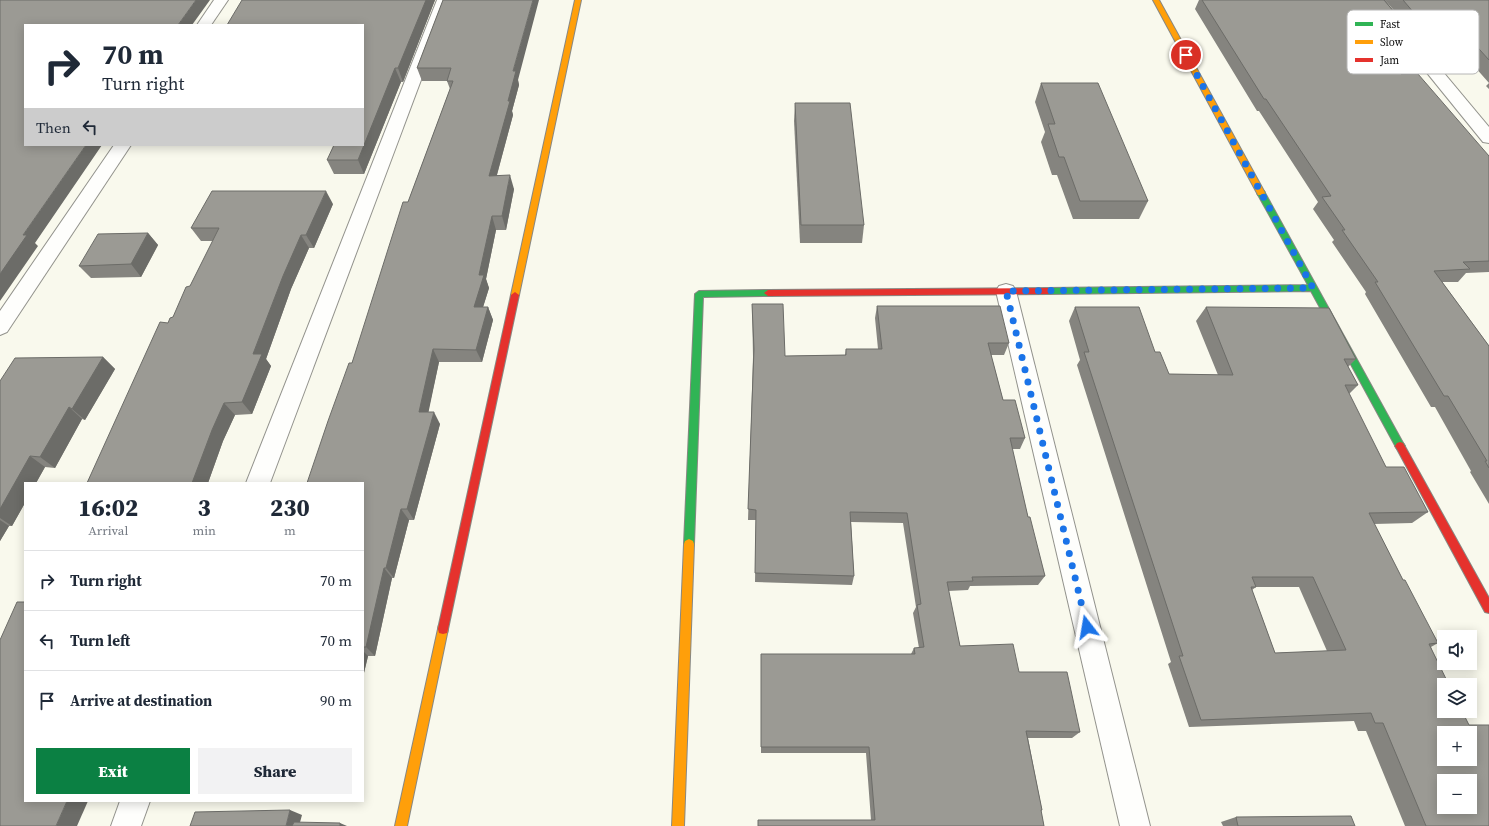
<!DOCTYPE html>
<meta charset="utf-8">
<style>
body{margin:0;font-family:"Source Serif 4",serif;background:#f2f2f3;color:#1f2937;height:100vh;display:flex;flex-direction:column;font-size:15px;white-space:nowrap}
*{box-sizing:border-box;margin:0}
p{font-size:13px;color:#747a83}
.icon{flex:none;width:22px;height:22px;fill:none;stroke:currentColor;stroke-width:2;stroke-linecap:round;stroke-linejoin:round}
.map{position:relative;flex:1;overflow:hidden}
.sheet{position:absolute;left:24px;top:482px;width:340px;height:320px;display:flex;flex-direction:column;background:#fff;border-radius:0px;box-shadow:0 2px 10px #0003}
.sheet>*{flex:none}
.hud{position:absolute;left:24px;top:24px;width:340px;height:122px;border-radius:0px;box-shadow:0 2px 10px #0003;background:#fff;color:#1f2937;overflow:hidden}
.buttons{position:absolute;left:1437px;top:630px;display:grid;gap:8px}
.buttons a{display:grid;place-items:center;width:40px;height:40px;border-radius:0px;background:#fff;box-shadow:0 2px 10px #0003;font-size:20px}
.pin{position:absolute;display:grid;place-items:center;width:34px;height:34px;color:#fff;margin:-17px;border:2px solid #fff;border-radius:50%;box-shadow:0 1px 4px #0007}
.me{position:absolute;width:44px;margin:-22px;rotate:346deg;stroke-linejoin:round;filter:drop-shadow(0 0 3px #0008)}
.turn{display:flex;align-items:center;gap:14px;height:84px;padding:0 12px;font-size:18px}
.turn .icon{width:52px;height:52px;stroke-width:2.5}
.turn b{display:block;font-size:28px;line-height:34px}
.then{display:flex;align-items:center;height:38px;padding:0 12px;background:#0003;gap:8px;font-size:15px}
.eta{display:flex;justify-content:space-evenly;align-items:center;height:68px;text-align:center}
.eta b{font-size:24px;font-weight:800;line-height:28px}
.action{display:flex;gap:8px;margin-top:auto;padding:8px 12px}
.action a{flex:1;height:46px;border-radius:0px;background:#0b8043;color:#fff;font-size:16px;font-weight:800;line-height:46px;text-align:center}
.action a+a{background:#f2f2f3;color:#1f2937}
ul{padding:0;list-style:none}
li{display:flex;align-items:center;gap:12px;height:60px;padding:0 12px;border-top:1px solid #e0e1e3}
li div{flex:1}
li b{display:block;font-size:15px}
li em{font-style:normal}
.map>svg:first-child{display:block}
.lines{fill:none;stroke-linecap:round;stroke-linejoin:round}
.street-casing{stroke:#92928c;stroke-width:2}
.fast-casing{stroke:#888883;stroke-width:2}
.slow-casing{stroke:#888883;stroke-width:2}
.jam-casing{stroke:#888883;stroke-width:2}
.street{fill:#fefefc;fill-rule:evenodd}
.fast{fill:#30b455;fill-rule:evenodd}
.slow{fill:#ff9f0a;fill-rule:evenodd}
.jam{fill:#e5322d;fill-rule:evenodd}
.wall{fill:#85847f;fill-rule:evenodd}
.shaded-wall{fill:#6c6c68}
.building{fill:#9b9a94;stroke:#6c6c68;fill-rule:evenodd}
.route{stroke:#1a73e8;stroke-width:7;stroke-dasharray:0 12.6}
.key{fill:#fff;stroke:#b6b6b6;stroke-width:1}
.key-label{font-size:11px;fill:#0a0a0a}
</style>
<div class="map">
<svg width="1489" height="826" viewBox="0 0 1489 826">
<rect width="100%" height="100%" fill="#f9f9ed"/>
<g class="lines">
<!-- street casing -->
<g class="street-casing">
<g id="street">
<polygon points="214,0 228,0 211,25 197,25"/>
<polygon points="437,0 451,0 270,483 246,483"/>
<polygon points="1368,0 1383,0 1489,127 1489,143 1483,142"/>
<polygon points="114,145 131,145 7,332 0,335 0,311"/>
<polygon points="1006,284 1013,286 1016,291 1150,826 1120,826 996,291 999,286"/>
<polygon points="120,801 150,801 141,826 111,826"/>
</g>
</g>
<!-- fast casing -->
<g class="fast-casing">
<g id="fast">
<polygon points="1258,191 1264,191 1265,193 1403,443 1405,446 1403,449 1400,450 1397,449 1311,291 1048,294 1044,291 1048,288 1308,285 1257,193"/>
<polygon points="768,290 772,293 768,296 703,297 694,544 693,547 689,549 685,547 684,544 695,294 699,291"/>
</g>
</g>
<!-- slow casing -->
<g class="slow-casing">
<g id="slow">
<polygon points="575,0 581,0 519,295 515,298 511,295"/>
<polygon points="1153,0 1159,0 1265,193 1264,195 1258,195 1257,193"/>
<polygon points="689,539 693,541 694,544 684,826 672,826 684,544 685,541"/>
<polygon points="443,624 447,625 448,629 407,826 395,826 438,629 439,625"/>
</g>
</g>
<!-- jam casing -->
<g class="jam-casing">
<g id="jam">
<polygon points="1048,288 1052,291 1048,294 768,296 764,293 768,290"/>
<polygon points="515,292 519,295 448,629 447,633 443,634 439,633 438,629 511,295"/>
<polygon points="1400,442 1403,443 1489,598 1489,613 1485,612 1397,449 1395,446 1397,443"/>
</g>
</g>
<!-- street -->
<use href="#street" class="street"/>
<!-- fast -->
<use href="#fast" class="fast"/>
<!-- slow -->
<use href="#slow" class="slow"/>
<!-- jam -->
<use href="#jam" class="jam"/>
</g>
<!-- wall -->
<g class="wall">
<polygon points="242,0 435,0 403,82 401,82 364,174 334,174 327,160 363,145"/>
<polygon points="443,0 518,80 519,85 512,111 513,115 497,175 514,189 506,230 496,230 486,279 489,288 483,307 488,307 493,320 482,362 439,362 428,412 440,424 414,520 409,520 394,578 392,578 375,656 368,656 363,677 363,483 352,363 408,202 450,89 447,81 422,81 417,68"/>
<polygon points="1199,0 1489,0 1489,89 1486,86 1489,83 1444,32 1412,32 1385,0 1400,19 1392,32 1370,32 1401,74 1489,156 1489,272 1466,273 1458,282 1442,282 1489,346 1489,504 1470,472 1471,471 1435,407 1431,407 1365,294 1366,292 1332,242 1334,240 1313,209 1318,202 1259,111 1257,111 1195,9"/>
<polygon points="1041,83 1148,201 1139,219 1073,219 1057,175 1052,175 1041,142 1045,132 1035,102"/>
<polygon points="795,103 864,225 862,243 800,243 794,121"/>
<polygon points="333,204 314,248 309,248 291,289 266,359 271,366 252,414 235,415 223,441 208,483 87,483 168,323 173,317 190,286 213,241 201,241 191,228"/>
<polygon points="148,233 158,245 141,277 91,278 79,266"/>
<polygon points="752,304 785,356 845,355 846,349 878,349 875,318 877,306 1009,343 1004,355 991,355 1003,400 1025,438 1020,449 1012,449 1028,517 1045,576 1038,585 970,586 968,590 948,591 960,646 1019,672 1080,732 1072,738 1028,738 1042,810 1041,811 1044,826 758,826 758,820 871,820 866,753 761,753 761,654 911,654 914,648 919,648 913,613 916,607 903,523 851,522 854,576 852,585 755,582 756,520 748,520 753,357"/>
<path d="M1075 307 1155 352 1169 374 1218 375 1196 321 1206 307 1356 359 1348 367 1358 385 1349 394 1386 467 1428 512 1412 523 1374 524 1403 580 1438 643 1431 647 1489 826H1405L1366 731H1358L1354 721 1189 727 1168 664 1171 662 1077 365 1080 360 1069 321ZM1256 587H1299L1327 651 1275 653 1252 590Z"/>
<polygon points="103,357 115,369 85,420 82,419 55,468 45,467 12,526 9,526 0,541 0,381"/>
<polygon points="1236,817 1355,826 1223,826 1221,822"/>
</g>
<!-- shaded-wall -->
<g class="shaded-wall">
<polygon points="196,0 210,0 192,25 178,25"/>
<polygon points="426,0 435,0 403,82 398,68"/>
<polygon points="533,0 539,0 518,80 519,85 512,111 513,115 493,189 489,176 508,101 513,71"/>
<polygon points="395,68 401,82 364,174 358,160"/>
<polygon points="86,145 102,145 35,243 38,246 0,301 0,274 23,235"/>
<polygon points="510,175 514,189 506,230 502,216"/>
<polygon points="326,191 333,204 314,248 306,235"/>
<polygon points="492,216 496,230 486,279 489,288 479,320 474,307 479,275"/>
<polygon points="148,233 158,245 141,277 131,264"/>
<polygon points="301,235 309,248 291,289 266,359 271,366 252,414 242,402 253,354 283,276"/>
<polygon points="488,307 493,320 482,362 476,350"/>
<polygon points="433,349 439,362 426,424 419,412"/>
<polygon points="103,357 115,369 85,420 72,409"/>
<polygon points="224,403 235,415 223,441 208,483 192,483 212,430"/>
<polygon points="69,407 82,419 55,468 40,457"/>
<polygon points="434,412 440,424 414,520 407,509"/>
<polygon points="30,456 45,467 36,483 25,483 25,503 12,526 0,518 0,509"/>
<polygon points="401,509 409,520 394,578 386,568"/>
<polygon points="0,520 9,526 0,541"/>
<polygon points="384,568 392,578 375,656 366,647"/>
<polygon points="363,651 368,656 363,677"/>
<polygon points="67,801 88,801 77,826 56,826"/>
<polygon points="290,810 302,815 299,826 286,826"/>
<polygon points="340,823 347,826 340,826"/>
</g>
<!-- building -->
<g class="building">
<polygon points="0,0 196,0 178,25 25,25 25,145 86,145 23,235 27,235 0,274"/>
<polygon points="242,0 426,0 398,68 395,68 358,160 327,160 334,145 363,145 363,25 227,25"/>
<polygon points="443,0 533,0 513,71 516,71 508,101 510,101 489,176 510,175 502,216 492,216 479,275 484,275 474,307 488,307 476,350 433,349 419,412 434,412 407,509 401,509 386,568 384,568 366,647 363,647 363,483 307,483 328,421 349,363 352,363 403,202 408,202 453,81 447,81 451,68 417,68"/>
<polygon points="1202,0 1384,0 1400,19 1360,19 1401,74 1418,74 1489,156 1489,261 1463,262 1470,269 1434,271 1489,346 1489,468 1485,461 1487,461 1448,396 1444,396 1375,282 1378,282 1342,230 1345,230 1322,197 1331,196 1266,99 1264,99"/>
<polygon points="1403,0 1489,0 1489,60 1453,20 1420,20"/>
<polygon points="1041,83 1098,83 1148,201 1080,201 1064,157 1059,157 1048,124 1055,124"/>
<polygon points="795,103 850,103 864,225 801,225"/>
<polygon points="212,191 326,191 306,235 301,235 283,276 253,354 262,354 242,402 224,403 212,430 192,483 87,483 160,322 168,323 170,318 173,317 186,287 190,286 219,228 191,228"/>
<polygon points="148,233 131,264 79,266 98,234"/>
<polygon points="752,304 783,304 785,356 846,355 846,349 882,349 877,306 1000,306 1009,343 988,343 1003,400 1015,400 1025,438 1010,438 1028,517 1030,517 1045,576 972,577 973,581 947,582 960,646 1013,644 1019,672 1067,672 1080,732 1026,731 1042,810 1041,810 1044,826 758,826 758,820 875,820 869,747 761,747 761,654 915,654 914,648 924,647 917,605 921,604 907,513 850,512 854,576 755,573 756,510 748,509 754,349"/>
<path d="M1075 307H1139L1155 352H1160L1169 374 1233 375 1206 307 1329 308 1356 359H1344L1358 385H1345L1386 467H1404L1428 512 1369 513 1403 580H1405L1438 643 1429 644 1449 685H1444V711H1462L1469 725H1489V826H1426L1383 723H1375L1371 713 1201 720 1179 656H1183L1084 352H1089ZM1252 577H1313L1346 650 1275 653 1251 587H1256ZM1444 733H1470V759H1444ZM1444 781H1470V807H1444Z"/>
<polygon points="103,357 72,409 69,407 40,457 30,456 0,509 0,381 15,358"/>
<polygon points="25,601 25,801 67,801 56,826 0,826 0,640 17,602 24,602"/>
<polygon points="290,810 286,826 190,826 195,812"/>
<polygon points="1351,816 1355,826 1238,826 1236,817"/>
<polygon points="294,822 340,823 340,826 292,826"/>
</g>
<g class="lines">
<!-- route -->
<polyline class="route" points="1087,627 1006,291 1313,288 1186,55"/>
</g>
<!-- legend -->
<rect x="1347" y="10" width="132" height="64" rx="6" class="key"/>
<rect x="1355" y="22" width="18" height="4" fill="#30b455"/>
<rect x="1355" y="40" width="18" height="4" fill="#ff9f0a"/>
<rect x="1355" y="58" width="18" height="4" fill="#e5322d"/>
<g class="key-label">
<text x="1380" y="28">Fast</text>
<text x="1380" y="46">Slow</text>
<text x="1380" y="64">Jam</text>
</g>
</svg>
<div class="buttons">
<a><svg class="icon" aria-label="sound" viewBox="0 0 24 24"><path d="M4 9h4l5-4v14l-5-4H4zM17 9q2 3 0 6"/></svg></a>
<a><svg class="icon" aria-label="layers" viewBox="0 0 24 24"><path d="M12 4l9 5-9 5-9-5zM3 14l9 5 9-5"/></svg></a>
<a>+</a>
<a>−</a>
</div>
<div class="pin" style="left:1186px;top:55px;background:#d93025"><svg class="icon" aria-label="arrive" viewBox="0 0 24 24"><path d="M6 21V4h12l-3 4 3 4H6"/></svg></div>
<svg class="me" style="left:1087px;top:627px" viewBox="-20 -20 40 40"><path d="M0-17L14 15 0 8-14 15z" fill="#1a73e8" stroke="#fff" stroke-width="4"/></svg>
<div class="hud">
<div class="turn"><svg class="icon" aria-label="right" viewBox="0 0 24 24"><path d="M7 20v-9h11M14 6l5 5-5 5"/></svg><div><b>70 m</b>Turn right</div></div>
<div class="then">Then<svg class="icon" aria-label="left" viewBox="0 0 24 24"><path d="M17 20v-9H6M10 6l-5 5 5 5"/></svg></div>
</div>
<section class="sheet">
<div class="eta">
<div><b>16:02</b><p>Arrival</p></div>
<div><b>3</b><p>min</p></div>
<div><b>230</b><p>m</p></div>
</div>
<ul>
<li><svg class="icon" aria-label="right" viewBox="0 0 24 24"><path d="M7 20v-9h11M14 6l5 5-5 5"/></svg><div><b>Turn right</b></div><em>70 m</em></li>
<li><svg class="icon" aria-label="left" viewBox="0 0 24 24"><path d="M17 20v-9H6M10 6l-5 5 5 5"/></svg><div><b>Turn left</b></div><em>70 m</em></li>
<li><svg class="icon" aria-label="arrive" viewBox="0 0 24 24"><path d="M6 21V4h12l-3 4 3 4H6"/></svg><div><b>Arrive at destination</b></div><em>90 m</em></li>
</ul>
<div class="action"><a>Exit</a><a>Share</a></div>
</section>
</div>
